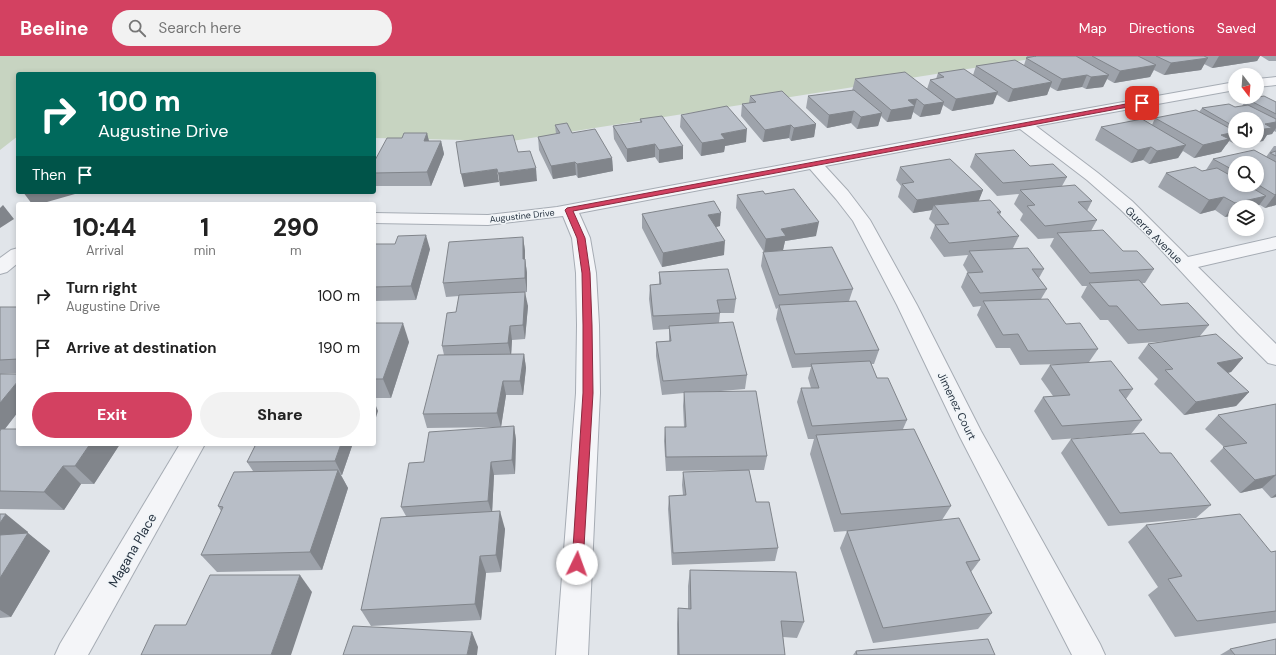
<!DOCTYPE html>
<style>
body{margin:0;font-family:"DM Sans",sans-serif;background:#f2f2f2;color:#222;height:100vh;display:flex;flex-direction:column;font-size:15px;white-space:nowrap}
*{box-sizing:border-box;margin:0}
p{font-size:13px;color:#767676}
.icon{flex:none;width:22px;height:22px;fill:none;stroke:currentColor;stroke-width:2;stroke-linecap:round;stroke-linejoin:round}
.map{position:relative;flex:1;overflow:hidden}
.drawer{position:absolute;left:16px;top:146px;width:360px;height:244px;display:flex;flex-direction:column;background:#fff;border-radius:4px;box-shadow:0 2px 6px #0003}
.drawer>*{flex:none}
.banner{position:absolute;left:16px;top:16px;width:360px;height:122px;border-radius:4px;box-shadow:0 2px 6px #0003;background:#00695c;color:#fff;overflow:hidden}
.needle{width:26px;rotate:163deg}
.fabs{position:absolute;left:1228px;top:12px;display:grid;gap:8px}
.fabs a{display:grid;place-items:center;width:36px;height:36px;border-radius:50%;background:#fff;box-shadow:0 2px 6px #0003;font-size:20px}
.pin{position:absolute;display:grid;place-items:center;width:34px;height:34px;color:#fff;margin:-17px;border-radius:8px;box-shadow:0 2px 6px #0006}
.me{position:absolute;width:44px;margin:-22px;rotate:3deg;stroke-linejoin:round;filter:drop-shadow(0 0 3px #0008)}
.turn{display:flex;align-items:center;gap:14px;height:84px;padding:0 16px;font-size:18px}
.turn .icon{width:52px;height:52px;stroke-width:2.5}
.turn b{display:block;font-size:28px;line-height:34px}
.then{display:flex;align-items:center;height:38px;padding:0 16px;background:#0003;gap:8px;font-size:15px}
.eta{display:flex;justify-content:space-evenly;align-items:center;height:68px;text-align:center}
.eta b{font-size:24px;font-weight:800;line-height:28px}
.cta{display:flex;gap:8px;margin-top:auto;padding:8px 16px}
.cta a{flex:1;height:46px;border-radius:24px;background:#d34161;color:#fff;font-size:16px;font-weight:800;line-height:46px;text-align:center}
.cta a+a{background:#f2f2f2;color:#222}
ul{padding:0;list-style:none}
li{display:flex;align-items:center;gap:12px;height:52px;padding:0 16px}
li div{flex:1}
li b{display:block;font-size:15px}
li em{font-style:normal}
header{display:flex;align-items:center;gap:24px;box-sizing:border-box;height:56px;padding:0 20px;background:#d34161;color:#fff}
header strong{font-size:19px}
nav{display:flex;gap:22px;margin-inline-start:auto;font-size:14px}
.search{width:280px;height:36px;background:#f2f2f2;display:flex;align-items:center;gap:10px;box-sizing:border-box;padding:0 14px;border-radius:22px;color:#767676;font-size:15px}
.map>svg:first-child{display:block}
.green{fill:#c7d4c1}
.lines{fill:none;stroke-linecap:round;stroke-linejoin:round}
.street-casing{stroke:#a6acb4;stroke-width:2}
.street{fill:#f4f5f8;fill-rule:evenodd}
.wall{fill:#9ea3ab;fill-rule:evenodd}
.shaded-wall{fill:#81858b}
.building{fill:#b8bec7;stroke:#81858b}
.route{fill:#d34161;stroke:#892a3f}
.labels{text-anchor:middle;stroke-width:3;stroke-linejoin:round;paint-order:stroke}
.far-street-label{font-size:9px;fill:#283442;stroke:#f0f4f7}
.street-label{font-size:11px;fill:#283442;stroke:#f0f4f7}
.near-street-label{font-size:13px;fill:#283442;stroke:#f0f4f7}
</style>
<header>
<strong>Beeline</strong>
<div class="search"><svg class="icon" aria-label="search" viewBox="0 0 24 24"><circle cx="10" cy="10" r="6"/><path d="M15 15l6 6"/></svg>Search here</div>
<nav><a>Map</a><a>Directions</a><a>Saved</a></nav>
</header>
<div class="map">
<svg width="1276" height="599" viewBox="0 0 1276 599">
<rect width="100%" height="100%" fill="#e1e5ea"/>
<!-- green -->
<polygon class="green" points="0,0 1050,0 512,85 374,82 374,18 18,18 18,80 0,94"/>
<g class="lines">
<!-- street casing -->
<g class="street-casing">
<g id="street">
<polygon points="1276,21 1276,29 1257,31 1257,23"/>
<polygon points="1235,26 1235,34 1036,70 1098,117 1132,145 1188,201 1276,181 1276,193 1198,211 1276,288 1276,309 1268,307 1238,277 1151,183 1120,153 1087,124 1020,73 825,110 848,135 870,164 917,249 981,375 1100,588 1105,599 1072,599 960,381 897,249 853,165 836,143 810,113 579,157 590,182 596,217 599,269 600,337 588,599 556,599 576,337 577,269 576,217 572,182 563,160 488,169 374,167 374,157 488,159 557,151 1023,64"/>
<polygon points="18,192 18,207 7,216 0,218 0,202 11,194"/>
<polygon points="180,388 205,388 88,599 55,599 60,588"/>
</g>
</g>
<!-- street -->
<use href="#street" class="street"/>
</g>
<!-- wall -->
<g class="wall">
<polygon points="1027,0 1076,0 1077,1 1077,0 1260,0 1257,5 1212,12 1204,8 1201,14 1164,19 1154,14 1150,21 1114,27 1107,23 1103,31 1086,33 1082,31 1057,35 1050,31 1047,39 1008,46 996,38 993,48 952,55 943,49 940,58 920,61 913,56 911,63 887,66 881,60 878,70 857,73 851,67 827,72 806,52 808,40 852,35 855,23 927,33 930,24 936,23 938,17 973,19 976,10 1024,9"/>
<polygon points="1261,0 1276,0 1276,5 1269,5"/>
<polygon points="750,40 816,68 814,81 791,85 789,82 763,86 741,60 742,48 749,47"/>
<path d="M1247 43 1276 46V76L1274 75 1272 78 1267 79 1263 85 1237 89 1229 85 1227 88 1226 89 1221 96 1194 102 1183 95 1178 102 1149 108 1143 104 1131 107 1095 84 1101 71 1152 69 1155 62 1199 56 1202 52 1235 51 1242 50ZM1235 63 1257 85H1235Z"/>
<polygon points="681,59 746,86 725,90 724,96 701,100 680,71"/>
<polygon points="640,63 683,103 659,107 655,101 627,106 614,83 613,70 640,66"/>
<polygon points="555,69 572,77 612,102 613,115 578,122 576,119 553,123 539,94 538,81 556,78"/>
<polygon points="427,77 429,85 441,85 444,98 431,130 374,130 374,106 402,82"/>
<path d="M1274 90H1276V149L1265 152 1260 149 1235 151V159L1225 161 1215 154 1200 158 1158 131 1166 117 1202 115 1206 114 1213 103 1266 101ZM1235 107H1257V129H1235Z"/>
<polygon points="975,98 1030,110 1067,121 1062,130 1092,145 1087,155 1097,164 1091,175 1123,195 1154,213 1145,227 1142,227 1161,249 1209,269 1200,280 1243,302 1231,316 1228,317 1249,336 1236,350 1184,359 1154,328 1158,323 1138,302 1148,288 1170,285 1128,288 1108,264 1100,264 1081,241 1087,230 1082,230 1050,190 1054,182 1038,183 1020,164 1023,158 1014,148 1019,138 997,140 970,111"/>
<polygon points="900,111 983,134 978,145 1001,156 1000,159 1019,180 1013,192 1044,213 1039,222 1047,233 1041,243 1066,268 1098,293 1089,306 1133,333 1126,343 1142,364 1131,378 1052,384 1034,355 1043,341 1053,340 1041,323 1050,309 1061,308 1020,309 1010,292 996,292 977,259 981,250 973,251 961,231 967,217 968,217 963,209 968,199 944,201 930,182 935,169 929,163 932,154 913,157 898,141 901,130 896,124"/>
<polygon points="765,138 816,180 785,185 783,194 772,196 853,233 849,245 879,294 874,308 871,308 877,322 907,364 903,373 951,450 942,464 980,504 971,516 992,557 978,573 873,587 840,492 847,475 834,476 810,398 814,383 808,383 797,346 801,332 811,332 808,322 811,311 792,312 776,263 778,252 776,253 761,210 763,196 764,196 736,152 737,139"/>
<polygon points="642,158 720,170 716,171 724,199 662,211 642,172"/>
<polygon points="523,181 525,195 525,203 527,217 527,236 516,237 528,250 525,283 512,284 511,298 524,298 526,312 523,339 506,339 501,371 427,372 423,358 444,299 442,290 456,256 459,240 446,241 443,227"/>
<polygon points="374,188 430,193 416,244 374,245"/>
<polygon points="659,216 736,243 734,257 720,257 719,267 747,319 745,333 709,336 767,400 764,414 749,414 756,446 778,492 775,505 672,509 668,453 669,440 683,439 682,429 683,416 737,414 666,415 664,385 665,371 684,371 683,350 684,337 662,339 656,300 656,286 669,285 669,273 653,274 649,243 650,229 659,229"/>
<polygon points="0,251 18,251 18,317 0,318"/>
<polygon points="374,267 409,286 391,342 374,342"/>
<polygon points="0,318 18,356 5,373 120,388 94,428 81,428 64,454 0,453"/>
<polygon points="1276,348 1276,441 1271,442 1262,432 1240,437 1210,405 1224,391 1205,373 1218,359"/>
<polygon points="514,370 516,384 515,418 494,419 492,456 505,473 501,516 486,517 481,564 371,570 361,554 406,460 401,451 424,406"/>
<polygon points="1071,383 1160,397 1211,449 1196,462 1108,470 1061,397"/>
<polygon points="256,388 367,388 367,389 352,390 342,419 341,419 348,432 322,514 217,516 201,499 221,455 218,450 253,415 247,406"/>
<polygon points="0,458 28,476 27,477 50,495 11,561 0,562"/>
<polygon points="1146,469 1271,496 1276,495 1276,567 1175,581 1148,539 1158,531 1128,486"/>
<polygon points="690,514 804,566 797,582 783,581 785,599 677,599 677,568 678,552 688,553 688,530"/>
<polygon points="1230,593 1276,599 1220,599"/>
<polygon points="856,595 995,599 853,599"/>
</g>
<!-- shaded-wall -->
<g class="shaded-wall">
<polygon points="1219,0 1260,0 1257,5 1212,12"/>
<polygon points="1208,2 1201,14 1164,19 1171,7"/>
<polygon points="1156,9 1150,21 1114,27 1120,15"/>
<polygon points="1087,19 1082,31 1057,35 1062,23"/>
<polygon points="1109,19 1103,31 1086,33 1091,21"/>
<polygon points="1052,26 1047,39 1008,46 1013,33"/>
<polygon points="998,36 993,48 952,55 956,43"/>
<polygon points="917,43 911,63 887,66 891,54 908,44"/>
<polygon points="944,46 940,58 920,61 924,49"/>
<polygon points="854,55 851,67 827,72 829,59"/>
<polygon points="882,57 878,70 857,73 861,61"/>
<polygon points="1276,66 1276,72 1272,78 1267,79 1263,85 1237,89 1240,85 1257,85 1257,74 1265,68"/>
<polygon points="816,68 814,81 791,85 794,72"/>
<polygon points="791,69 789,82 763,86 765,74"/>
<polygon points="747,73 746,86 725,90 724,96 701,100 702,87 721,78"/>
<polygon points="1235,76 1227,88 1226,89 1221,96 1194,102 1203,89 1221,79"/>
<polygon points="427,77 430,90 424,85"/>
<polygon points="441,85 444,98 431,130 427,116"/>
<polygon points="655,88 655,101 627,106 627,93"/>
<polygon points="1186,89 1178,102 1149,108 1157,95"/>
<polygon points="683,90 683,103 659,107 659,94"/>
<polygon points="1151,91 1143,104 1131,107 1138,94"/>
<polygon points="612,102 613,115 578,122 577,108"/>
<polygon points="575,106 576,119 553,123 551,110"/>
<polygon points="536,112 537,125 500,130 498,117"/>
<polygon points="497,113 499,126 464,131 461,118"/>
<polygon points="983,134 978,147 934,149 932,154 913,157 917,144"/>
<polygon points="23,136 82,136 40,148 32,148"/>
<polygon points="1276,138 1276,149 1265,152 1275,139"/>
<polygon points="1266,140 1257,152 1257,151 1235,151 1235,159 1225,161 1235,147"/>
<polygon points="1224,141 1215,154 1200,158 1209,144"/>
<polygon points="3,149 14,163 0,172 0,152"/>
<polygon points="721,157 720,170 707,173 708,159"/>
<polygon points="819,166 816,180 785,185 783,194 764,197 766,183 781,173"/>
<polygon points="426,179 430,193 416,244 411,230"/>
<polygon points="523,181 525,195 525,217 523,203"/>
<polygon points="725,185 724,199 662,211 663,197"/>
<polygon points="525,203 527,217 527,236 525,222"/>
<polygon points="525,236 528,250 525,283 523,269"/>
<polygon points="403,267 409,286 391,342 383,323"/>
<polygon points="510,270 512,284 511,301 508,287"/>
<polygon points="524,298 526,312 523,339 520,325"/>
<polygon points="1243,302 1231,316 1205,321 1217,307"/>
<polygon points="18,325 18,356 0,379 0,347"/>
<polygon points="503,325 506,339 501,371 497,357"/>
<polygon points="1249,336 1236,350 1184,359 1196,346"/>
<polygon points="374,345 378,355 374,368"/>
<polygon points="514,370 516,384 515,418 512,404"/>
<polygon points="90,388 120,388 94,428 75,410"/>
<polygon points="341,388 351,388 352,390 342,419 335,405"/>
<polygon points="491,406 494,419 492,458 488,445"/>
<polygon points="63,410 81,428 64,454 44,436"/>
<polygon points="338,414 348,432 322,514 310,496"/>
<polygon points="1276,419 1262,432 1240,437 1255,424"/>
<polygon points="1276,438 1276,441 1271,442"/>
<polygon points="500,455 505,473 501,516 496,499"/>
<polygon points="6,458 28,476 15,497 0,486 0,467"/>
<polygon points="28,477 50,495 11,561 0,554 0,522"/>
<polygon points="480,500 486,517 481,564 475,548"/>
<polygon points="300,519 312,536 291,599 271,599"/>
<polygon points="472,576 478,591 477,599 467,599"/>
</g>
<!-- building -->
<g class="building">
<polygon points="1035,0 1076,0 1109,19 1091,21 1087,19 1062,23 1026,2 1036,0"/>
<polygon points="1092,0 1138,0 1156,9 1120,15"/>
<polygon points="1156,0 1204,0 1208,2 1171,7"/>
<polygon points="1015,4 1052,26 1013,33 976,10"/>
<polygon points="964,13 998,36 956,43 930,24 944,21 938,17"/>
<polygon points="905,16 944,46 924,49 917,43 908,44 915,50 891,54 855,23"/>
<polygon points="854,34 882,57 861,61 854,55 829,59 808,40"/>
<polygon points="782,35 816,68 794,72 791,69 765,74 742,48 756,46 750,40"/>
<polygon points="1264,40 1276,46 1276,58 1247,43"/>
<polygon points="1229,48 1235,51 1248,49 1276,63 1276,66 1265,68 1272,72 1257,74 1257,63 1235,63 1235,71 1202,52"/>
<polygon points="727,50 747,73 721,78 725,83 702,87 681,59"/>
<polygon points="1196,54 1235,75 1235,76 1221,79 1229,83 1203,89 1155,62"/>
<polygon points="662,60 683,90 659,94 655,88 627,93 613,70 642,66 640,63"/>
<polygon points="1142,63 1186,89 1157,95 1151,91 1138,94 1101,71"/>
<polygon points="567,67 572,77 595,73 612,102 577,108 575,106 551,110 538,81 560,77 555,69"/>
<polygon points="404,77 427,77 424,85 441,85 427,116 374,117 374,106 387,82 402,82"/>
<polygon points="513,79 518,96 530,95 536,112 498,117 497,113 461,118 456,86"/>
<polygon points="1014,94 1030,110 1053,108 1067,121 1003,127 975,98"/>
<polygon points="1254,94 1276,106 1276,138 1275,139 1257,128 1257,107 1235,107 1235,115 1213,103"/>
<polygon points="1276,95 1276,100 1270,97"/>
<polygon points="950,103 983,134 917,144 902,128 914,126 900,111"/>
<polygon points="1195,111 1202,115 1217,112 1235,122 1235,129 1247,129 1266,140 1235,147 1224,141 1209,144 1166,117"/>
<polygon points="1075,129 1092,145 1078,146 1097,164 1045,170 1027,150 1035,149 1020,134"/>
<polygon points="794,133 819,166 781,173 786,180 766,183 737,139 763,135 765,138"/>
<polygon points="990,144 1001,156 997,156 1019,180 949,187 935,169 949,168 934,149"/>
<polygon points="714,145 721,157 708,159 725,185 663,197 642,158"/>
<polygon points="1103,174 1123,195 1137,195 1154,213 1090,217 1057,177"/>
<polygon points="426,179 411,230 374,231 374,188 395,188 398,180"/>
<polygon points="523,181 523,203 525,203 525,222 443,227 449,186"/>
<polygon points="832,191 853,233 779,239 763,196"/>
<polygon points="1028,192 1044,213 1032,213 1047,233 980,237 967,217 983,216 969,195"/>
<polygon points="728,213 736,243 717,244 720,257 653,260 650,229 661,228 659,216"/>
<polygon points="1139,224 1161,249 1188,247 1209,269 1138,274 1117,250 1109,250 1089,227"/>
<polygon points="525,236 523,269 510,270 508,287 442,290 447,257 456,256 459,239"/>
<polygon points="1048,243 1066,268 1080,267 1098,293 1028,295 1018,278 1003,279 983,245"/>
<polygon points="856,245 879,294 795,298 779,249"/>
<polygon points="0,251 18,251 18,303 0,304"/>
<polygon points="733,266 747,319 663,325 656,286 671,285 669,270"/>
<polygon points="374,267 403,267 383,323 374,323"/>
<polygon points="1216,278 1243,302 1217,307 1249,336 1196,346 1165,314 1173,313 1148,288"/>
<polygon points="524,298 520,325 503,325 497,357 423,358 438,299"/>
<polygon points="870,305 877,322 888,322 907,364 812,370 801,332 819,332 811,308"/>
<polygon points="1111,305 1133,333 1119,334 1142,364 1062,370 1043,341 1070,339 1050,309"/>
<polygon points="0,318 18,318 18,325 0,347"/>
<polygon points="756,335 767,400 666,401 665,371 686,371 684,336"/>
<polygon points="1276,348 1276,419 1255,424 1223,391 1247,387 1218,359"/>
<polygon points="514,370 512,404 491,406 488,445 401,451 409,407 424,406 429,376"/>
<polygon points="1,373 18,373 18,388 90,388 75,410 63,410 44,436 0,435 0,375"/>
<polygon points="914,373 951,450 841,458 816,379"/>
<polygon points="1144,377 1160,397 1171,397 1211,449 1120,457 1071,383"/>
<polygon points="256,388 341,388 335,405 247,406"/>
<polygon points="338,414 310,496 201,499 223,451 218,450 234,416"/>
<polygon points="749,414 756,446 769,446 778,492 673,497 669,440 686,439 683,416"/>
<polygon points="500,455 496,499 480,500 475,548 361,554 381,462"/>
<polygon points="0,458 6,458 0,467"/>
<polygon points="1240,458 1271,496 1276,495 1276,555 1197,565 1168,523 1182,520 1146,469"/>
<polygon points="959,462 980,504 966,506 992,557 883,572 847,475"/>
<polygon points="28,477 0,522 0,479"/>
<polygon points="690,514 796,516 804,566 781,565 785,599 679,599 678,552 691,553"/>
<polygon points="210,519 300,519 271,599 141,599 155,569 186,569"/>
<polygon points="353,570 472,576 467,599 343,599"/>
<polygon points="988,583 995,599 857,599 856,595"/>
<polygon points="1276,583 1276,599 1235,599 1230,593"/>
</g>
<!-- route -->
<polygon class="route" points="1142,45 1145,47 1144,48 573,155 585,182 590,217 592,269 593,337 583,508 582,512 577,513 573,512 572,508 583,337 583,269 582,217 577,182 565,154 567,152"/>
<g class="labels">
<!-- far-street labels -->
<g class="far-street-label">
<text transform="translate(522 160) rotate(-6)" y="3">Augustine Drive</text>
</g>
<!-- street labels -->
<g class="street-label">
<text transform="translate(1154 179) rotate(45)" y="4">Guerra Avenue</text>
<text transform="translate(957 350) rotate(64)" y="4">Jimenez Court</text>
</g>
<!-- near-street labels -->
<g class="near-street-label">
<text transform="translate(132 494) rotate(-60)" y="5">Magana Place</text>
</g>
</g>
</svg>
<div class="fabs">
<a><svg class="needle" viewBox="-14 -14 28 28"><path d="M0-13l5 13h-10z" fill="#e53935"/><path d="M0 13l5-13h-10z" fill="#767676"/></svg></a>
<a><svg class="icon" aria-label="sound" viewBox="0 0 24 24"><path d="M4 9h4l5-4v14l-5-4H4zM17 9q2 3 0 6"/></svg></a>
<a><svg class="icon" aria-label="search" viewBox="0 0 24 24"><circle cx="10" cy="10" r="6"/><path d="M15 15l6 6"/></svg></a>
<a><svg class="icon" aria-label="layers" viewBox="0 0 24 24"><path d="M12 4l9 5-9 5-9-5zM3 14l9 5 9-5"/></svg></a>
</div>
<div class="pin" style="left:1142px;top:47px;background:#d93025"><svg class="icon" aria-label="arrive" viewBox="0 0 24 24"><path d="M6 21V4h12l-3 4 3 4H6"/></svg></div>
<svg class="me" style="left:577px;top:508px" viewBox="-20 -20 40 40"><circle r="19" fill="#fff"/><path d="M0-13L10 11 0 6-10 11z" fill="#d34161"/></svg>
<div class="banner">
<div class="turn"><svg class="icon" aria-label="right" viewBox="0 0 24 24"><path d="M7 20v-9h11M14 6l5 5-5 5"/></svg><div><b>100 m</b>Augustine Drive</div></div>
<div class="then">Then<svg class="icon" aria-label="arrive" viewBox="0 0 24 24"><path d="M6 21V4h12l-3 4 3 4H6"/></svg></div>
</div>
<section class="drawer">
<div class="eta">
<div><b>10:44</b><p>Arrival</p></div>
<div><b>1</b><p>min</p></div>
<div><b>290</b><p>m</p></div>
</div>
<ul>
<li><svg class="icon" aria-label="right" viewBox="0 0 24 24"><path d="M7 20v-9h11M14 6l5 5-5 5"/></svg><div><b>Turn right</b><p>Augustine Drive</p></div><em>100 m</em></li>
<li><svg class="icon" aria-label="arrive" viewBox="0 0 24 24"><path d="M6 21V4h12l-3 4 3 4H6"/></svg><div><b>Arrive at destination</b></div><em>190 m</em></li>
</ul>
<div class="cta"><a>Exit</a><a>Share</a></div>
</section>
</div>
